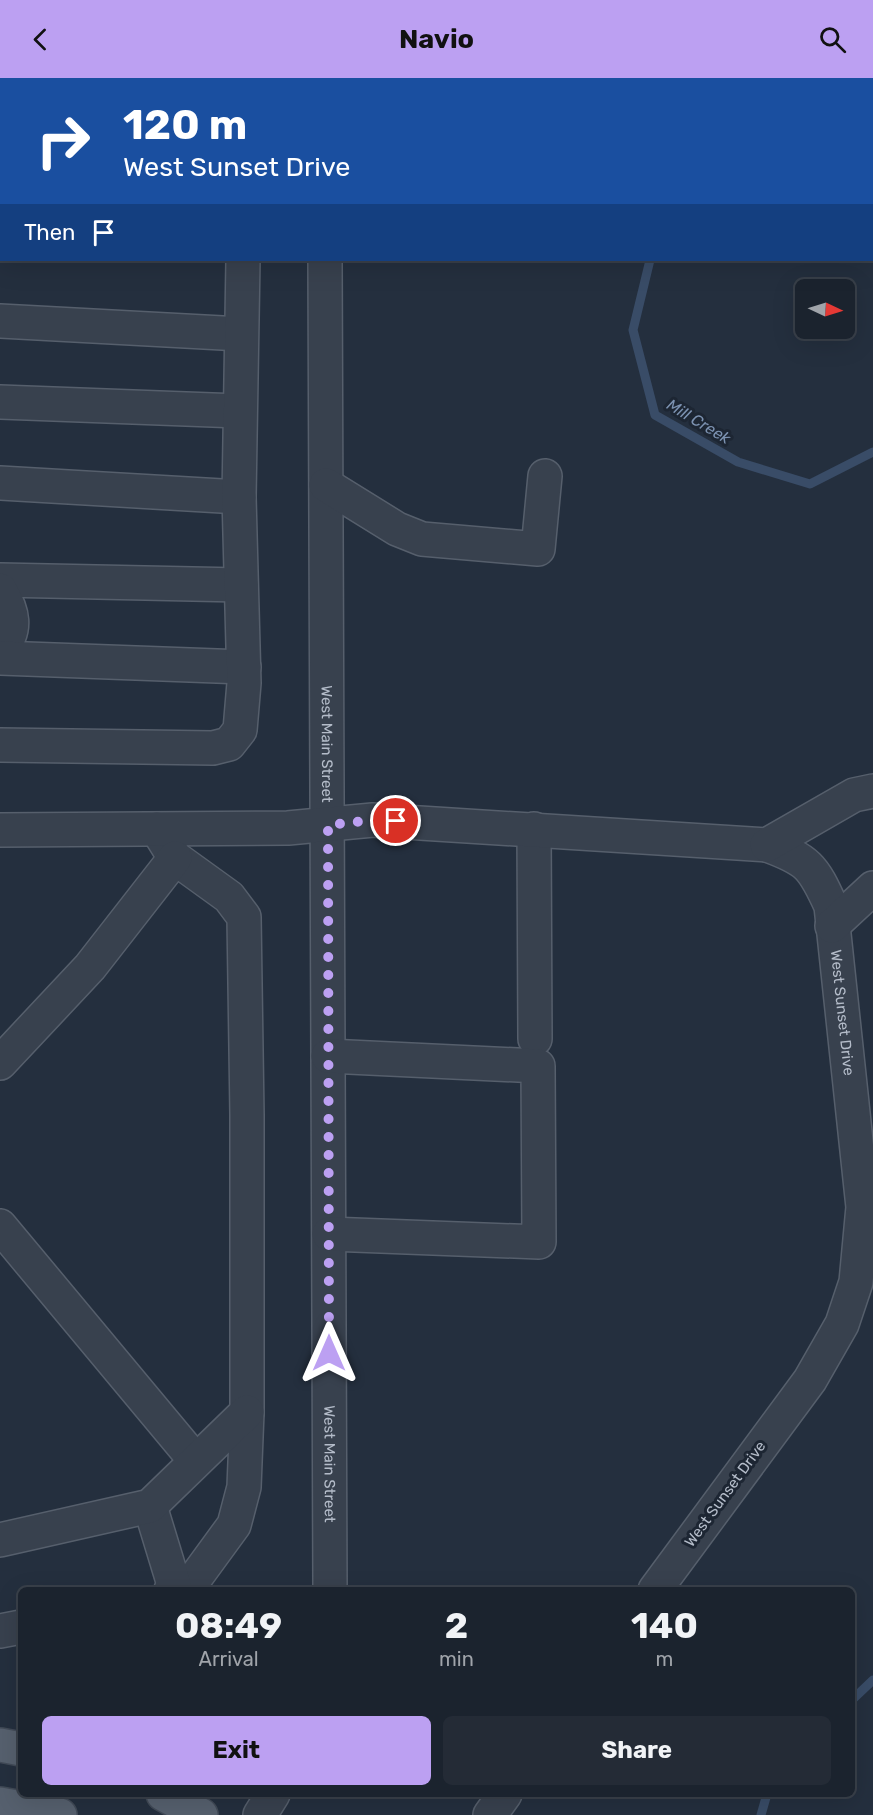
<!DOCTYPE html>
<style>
body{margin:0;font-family:Rubik,sans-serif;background:#242b36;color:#f1f3f6;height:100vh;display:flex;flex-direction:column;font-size:22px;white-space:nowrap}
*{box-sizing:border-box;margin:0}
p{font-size:20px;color:#a0a4aa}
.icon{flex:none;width:33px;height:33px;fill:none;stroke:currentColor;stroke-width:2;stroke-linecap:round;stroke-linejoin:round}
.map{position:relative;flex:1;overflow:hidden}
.drawer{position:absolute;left:18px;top:1509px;width:837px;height:210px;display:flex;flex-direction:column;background:#1b232e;border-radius:9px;box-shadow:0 6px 24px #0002,0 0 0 2px #39404a}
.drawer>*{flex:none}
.hud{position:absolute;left:0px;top:0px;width:873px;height:183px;box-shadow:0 6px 24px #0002,0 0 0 2px #39404a;background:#1a4fa0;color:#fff;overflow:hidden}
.needle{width:39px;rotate:94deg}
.fabs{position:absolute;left:795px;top:201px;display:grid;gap:12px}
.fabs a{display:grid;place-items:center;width:60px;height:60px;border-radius:9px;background:#1b232e;box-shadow:0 6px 24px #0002,0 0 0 2px #39404a;font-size:30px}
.pin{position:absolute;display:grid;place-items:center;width:51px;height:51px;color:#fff;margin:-26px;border:3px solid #fff;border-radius:50%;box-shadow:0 2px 6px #0007}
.me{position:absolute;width:66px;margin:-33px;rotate:0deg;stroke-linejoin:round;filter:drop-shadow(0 0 4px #0008)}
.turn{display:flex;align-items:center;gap:21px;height:126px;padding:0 24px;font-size:27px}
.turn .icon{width:78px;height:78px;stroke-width:2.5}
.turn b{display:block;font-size:42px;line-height:51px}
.then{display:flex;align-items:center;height:57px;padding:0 24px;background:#0003;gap:12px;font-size:22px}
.eta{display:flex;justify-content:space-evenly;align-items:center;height:102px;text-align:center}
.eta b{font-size:36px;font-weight:700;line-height:42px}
.cta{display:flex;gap:12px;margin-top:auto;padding:12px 24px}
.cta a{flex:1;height:69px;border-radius:9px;background:#bca0f2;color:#111;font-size:24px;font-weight:700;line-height:69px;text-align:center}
.cta a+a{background:#242b36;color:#f1f3f6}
header{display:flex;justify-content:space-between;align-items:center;height:78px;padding:0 24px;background:#bca0f2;color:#111;font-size:27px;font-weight:700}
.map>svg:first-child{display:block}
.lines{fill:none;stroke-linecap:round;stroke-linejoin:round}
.stream{stroke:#394c67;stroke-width:9}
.minor-casing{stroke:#565f6c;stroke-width:36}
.major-casing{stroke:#414a57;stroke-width:36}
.minor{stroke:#38414e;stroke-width:33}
.major{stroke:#56606e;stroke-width:33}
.route{stroke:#bca0f2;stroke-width:10;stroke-dasharray:0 18}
.labels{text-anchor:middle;stroke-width:6;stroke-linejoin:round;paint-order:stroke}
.street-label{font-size:15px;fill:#b4bcc9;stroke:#1d2633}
.water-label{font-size:16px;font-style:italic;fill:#7c92b1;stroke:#1d2633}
</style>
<header><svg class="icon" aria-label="back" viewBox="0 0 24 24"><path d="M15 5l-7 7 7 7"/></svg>Navio<svg class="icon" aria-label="search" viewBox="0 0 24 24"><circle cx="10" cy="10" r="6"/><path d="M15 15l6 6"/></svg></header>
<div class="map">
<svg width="873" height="1737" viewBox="0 0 873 1737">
<rect width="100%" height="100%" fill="#242f3e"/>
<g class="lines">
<!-- stream -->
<g class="stream">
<polyline points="677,0 677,2"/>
<polyline points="650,182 633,252 655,337 738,384 810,406 873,374"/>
<polyline points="852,1622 873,1602"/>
<polyline points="761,1737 767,1716"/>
</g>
<!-- minor casing -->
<g class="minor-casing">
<g id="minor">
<polyline points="324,0 324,2"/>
<polyline points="43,2 43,0"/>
<polyline points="0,76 2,76"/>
<polyline points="0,152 2,152"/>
<path id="s1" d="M325 182 330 1512"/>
<polyline points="0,243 241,256"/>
<polyline points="0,324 239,333"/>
<polyline points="0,405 239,419"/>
<polyline points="326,407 397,451 422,461 538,471 545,398"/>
<polyline points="0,502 241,507"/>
<path d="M0 512C13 533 18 552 0 572"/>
<polyline points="0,580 244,589"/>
<polyline points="0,667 213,670 229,666 240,652 244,605 239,419 243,182"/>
<polyline points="157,751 175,780 229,819 244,839 247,1037 247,1334 244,1409 234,1447 196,1499 171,1512"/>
<polyline points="534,751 535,961"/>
<path id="s2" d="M0 752 288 750 373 742 767 767C808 782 813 788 831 828L863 1129 856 1204 842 1246 810 1302 655 1512"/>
<polyline points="767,767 854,717 873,713"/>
<polyline points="832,848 873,810"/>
<polyline points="328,978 538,988 539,1164 329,1156"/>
<polyline points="0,985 90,889 175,780"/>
<polyline points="0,1148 195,1382"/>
<polyline points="150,1428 175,1510"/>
<polyline points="0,1462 150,1428 247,1334"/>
<polyline points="0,1553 21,1549"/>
<polyline points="260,1737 273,1716"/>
<polyline points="490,1737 505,1716"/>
</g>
</g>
<!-- major casing -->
<g class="major-casing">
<g id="major">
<polyline points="0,1667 21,1671"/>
<polyline points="163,1716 201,1737"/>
<polyline points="0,1726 60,1737"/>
</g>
</g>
<!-- minor -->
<use href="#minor" class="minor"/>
<!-- major -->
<use href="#major" class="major"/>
</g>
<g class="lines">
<!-- route -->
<polyline class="route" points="329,1275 328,747 373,742 396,743"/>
</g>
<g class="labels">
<!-- street labels -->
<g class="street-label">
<text dy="5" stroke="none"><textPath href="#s1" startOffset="484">West Main Street</textPath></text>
<text dy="5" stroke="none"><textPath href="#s2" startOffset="968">West Sunset Drive</textPath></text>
<text dy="5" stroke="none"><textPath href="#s1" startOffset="1204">West Main Street</textPath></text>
<text transform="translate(725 1416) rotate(-54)" y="5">West Sunset Drive</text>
</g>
<!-- water labels -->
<g class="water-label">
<text transform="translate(699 343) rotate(31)" y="6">Mill Creek</text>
</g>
</g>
</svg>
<div class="fabs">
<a><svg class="needle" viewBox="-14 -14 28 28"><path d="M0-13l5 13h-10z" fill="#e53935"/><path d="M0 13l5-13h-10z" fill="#a0a4aa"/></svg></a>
</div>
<div class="pin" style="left:396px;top:743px;background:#d93025"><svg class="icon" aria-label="arrive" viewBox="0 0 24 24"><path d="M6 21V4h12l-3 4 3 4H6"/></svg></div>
<svg class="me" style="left:329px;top:1275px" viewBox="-20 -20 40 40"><path d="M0-17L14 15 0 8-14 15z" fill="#bca0f2" stroke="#fff" stroke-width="4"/></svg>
<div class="hud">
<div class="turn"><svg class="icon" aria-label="right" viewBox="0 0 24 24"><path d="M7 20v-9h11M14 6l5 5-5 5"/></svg><div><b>120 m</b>West Sunset Drive</div></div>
<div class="then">Then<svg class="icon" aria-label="arrive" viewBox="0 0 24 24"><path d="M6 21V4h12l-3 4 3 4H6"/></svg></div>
</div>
<section class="drawer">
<div class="eta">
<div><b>08:49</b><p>Arrival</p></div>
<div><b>2</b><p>min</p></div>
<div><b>140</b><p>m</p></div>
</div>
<div class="cta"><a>Exit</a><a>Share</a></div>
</section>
</div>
